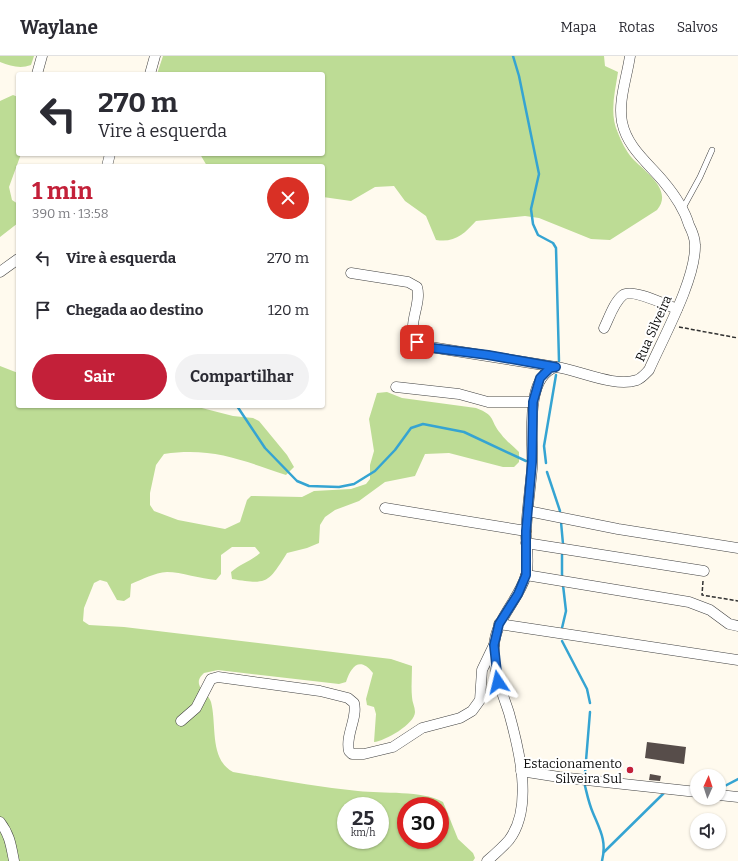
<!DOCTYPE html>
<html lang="pt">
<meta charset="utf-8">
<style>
body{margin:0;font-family:Bitter,serif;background:#f2f2f3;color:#2b2b33;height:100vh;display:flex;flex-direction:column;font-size:15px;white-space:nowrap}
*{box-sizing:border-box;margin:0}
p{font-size:13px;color:#7c7c81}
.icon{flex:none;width:22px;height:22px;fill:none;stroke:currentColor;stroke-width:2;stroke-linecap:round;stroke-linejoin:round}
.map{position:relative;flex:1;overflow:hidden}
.panel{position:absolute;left:16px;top:108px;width:309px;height:244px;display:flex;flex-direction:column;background:#fff;border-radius:4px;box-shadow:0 1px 3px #0004}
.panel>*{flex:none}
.hud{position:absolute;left:16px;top:16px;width:309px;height:84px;border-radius:4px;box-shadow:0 1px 3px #0004;background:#fff;color:#2b2b33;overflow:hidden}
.needle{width:26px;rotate:3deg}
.fabs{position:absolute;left:690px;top:713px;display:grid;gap:8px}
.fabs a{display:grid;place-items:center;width:36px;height:36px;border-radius:50%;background:#fff;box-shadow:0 1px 3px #0004;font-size:20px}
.speed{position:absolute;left:337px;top:741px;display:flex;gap:8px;font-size:20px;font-weight:700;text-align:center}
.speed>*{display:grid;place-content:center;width:52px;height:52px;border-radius:50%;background:#fff;box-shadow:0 1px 3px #0004;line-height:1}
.speed small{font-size:10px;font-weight:400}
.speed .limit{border:6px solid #d22;background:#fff;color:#111}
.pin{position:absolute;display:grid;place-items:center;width:34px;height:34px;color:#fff;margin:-17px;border-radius:8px;box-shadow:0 2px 6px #0006}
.me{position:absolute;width:44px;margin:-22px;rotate:350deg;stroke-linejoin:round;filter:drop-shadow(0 0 3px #0008)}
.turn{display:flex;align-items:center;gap:14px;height:84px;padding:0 16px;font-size:18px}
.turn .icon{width:52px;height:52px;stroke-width:2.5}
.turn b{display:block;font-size:28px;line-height:34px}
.round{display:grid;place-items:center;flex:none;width:42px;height:42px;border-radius:21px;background:#f2f2f3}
.summary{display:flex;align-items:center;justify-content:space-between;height:68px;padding:0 16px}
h1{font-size:24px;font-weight:700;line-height:30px;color:#c32039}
.button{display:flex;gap:8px;margin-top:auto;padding:8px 16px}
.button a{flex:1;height:46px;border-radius:24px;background:#c32039;color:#fff;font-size:16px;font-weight:700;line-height:46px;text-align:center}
.button a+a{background:#f2f2f3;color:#2b2b33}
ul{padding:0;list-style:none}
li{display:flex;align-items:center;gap:12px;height:52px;padding:0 16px}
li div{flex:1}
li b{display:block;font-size:15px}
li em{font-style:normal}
header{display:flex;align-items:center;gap:24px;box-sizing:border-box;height:56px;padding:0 20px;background:#fff;border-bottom:1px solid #e1e1e2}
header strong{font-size:19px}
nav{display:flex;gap:22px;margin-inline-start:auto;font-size:14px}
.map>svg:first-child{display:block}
.forest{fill:#bddc95;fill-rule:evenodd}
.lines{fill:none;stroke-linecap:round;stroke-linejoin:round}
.stream{stroke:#35a4d2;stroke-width:2.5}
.building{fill:#574d4a}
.lane-casing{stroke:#414141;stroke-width:6}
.street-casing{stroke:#414141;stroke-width:11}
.path{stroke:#303030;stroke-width:1.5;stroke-dasharray:4 2;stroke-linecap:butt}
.lane{stroke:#fff;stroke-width:5}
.street{stroke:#fff;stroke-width:10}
.route-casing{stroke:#114b97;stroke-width:10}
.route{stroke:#1a73e8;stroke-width:7}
.poi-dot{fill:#c32039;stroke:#fff;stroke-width:1.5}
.labels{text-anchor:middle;stroke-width:4;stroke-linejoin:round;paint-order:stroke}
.street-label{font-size:13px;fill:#0e0e0e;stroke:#fff}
.poi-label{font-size:13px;fill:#0e0e0e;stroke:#fff;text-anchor:end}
</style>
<header>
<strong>Waylane</strong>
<nav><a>Mapa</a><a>Rotas</a><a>Salvos</a></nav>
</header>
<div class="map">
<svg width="738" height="805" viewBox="0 0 738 805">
<rect width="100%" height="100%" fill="#fffaee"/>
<!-- forest -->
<g class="forest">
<path d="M0 0H34L31 9C20 13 11 10 0 6Z"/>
<path d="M163 0H604L605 10 618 16C615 36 609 58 618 77 621 85 626 95 632 102 644 115 674 134 657 154L610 184 591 183 539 162 525 160 476 165C464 178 455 187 436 184L426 160 405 145 394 130 375 131 351 145 323 141V110H207L200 98H323V18H157Z"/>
<polygon points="13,39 18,41 18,98 21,98 9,131 12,144 18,148 18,167 0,181 0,45"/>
<path d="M0 310 18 317V350H194L233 360 253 362 259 365 287 399 294 411 286 419C241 404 212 391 164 398L156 409 150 437V449L154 455 178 464 225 473 240 466 247 444 251 440 302 441 314 435 351 433 366 428 370 423V409L374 395 369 363 377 337 387 336 402 342 476 352C497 360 489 364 501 378 506 385 513 390 519 396V406L514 411H503L449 397 425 398 415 420 385 426 359 445 335 454 325 461 320 469 319 487 307 492 287 497C268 527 268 529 232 523L231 516C240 508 251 505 260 497L255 491H232L221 499V518L216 524C201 523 181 516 167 516 154 517 143 523 131 528L130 541 124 545 117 544 107 526 100 524 94 527 84 552 83 565 89 569 124 571 391 603 412 610C412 620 411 631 412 641 412 646 415 651 415 656 415 668 385 685 374 686L376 658 374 651 367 649 366 643 373 617C360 600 351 610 346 626L339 628 218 614 204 617C201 620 198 623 199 628 200 634 209 639 211 646 217 669 209 703 233 716 275 723 316 731 358 735 383 738 422 734 443 746L458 783 473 797 475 802 473 805H0ZM346 750H380V784H346ZM406 750H440V784H406Z"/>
</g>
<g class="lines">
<!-- stream -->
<g class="stream">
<polyline points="513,0 519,20 539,118 531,153 533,168 538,179 553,187 556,192 559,305"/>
<polyline points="237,350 265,392 297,425 309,430 339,431 354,428 375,415 395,394 411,372 423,368 464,376 526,405"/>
<polyline points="546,407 544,390 556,319"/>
<polyline points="547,416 560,455"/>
<polyline points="561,466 563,488"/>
<polyline points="562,496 562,520"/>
<polyline points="562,572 566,555 563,529"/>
<polyline points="562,585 587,633 590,647"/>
<polyline points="585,717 590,656"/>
<path d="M585 730C587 738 589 748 593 757 600 774 607 785 602 805"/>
<polyline points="719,733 738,723"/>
<polyline points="604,796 665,736"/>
</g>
</g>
<!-- building -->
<g class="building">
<polygon points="647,686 686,691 684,708 645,702"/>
<polygon points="650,718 661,720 660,725 649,724"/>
</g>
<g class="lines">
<!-- lane casing -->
<g class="lane-casing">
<polyline id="lane" points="683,152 700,121 712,94"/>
</g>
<!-- street casing -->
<g class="street-casing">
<g id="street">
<polyline points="37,18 42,0"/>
<polyline points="150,18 155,0"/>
<polyline points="107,110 110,98"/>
<polyline points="0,216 18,203"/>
<path d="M351 217 408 226 417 231C423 251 400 277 424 290L556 311"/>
<path d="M604 272C609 262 614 246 623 239 632 232 666 249 677 253"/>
<polyline points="396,331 459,338 488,346 533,346"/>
<polyline points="385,452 526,475"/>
<polyline points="528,455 618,473 738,492"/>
<polyline points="526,487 704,515"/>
<polyline points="526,519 689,546 710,554 729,568 738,570"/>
<polyline points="499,568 738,604"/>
<path d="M181 665 196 652 211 623 218 621 320 635 348 642 354 647C358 662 345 679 349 695L352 698H364L393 691 422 672 460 662 472 655 480 644 482 614 494 589"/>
<polyline points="521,715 559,721 697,736"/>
<polyline points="719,739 738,741"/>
<path d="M0 766C10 779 11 790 14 805"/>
<path d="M487 805C495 798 503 791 509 784 534 751 519 693 509 657 502 635 492 614 494 590 496 562 519 544 526 519 530 506 526 490 526 477 527 455 530 434 532 413 534 386 523 321 556 311 579 314 615 332 637 324 642 322 645 318 649 314 663 282 696 223 695 189 695 183 692 175 689 169 684 152 674 138 663 125 647 106 627 91 622 66 618 45 627 21 630 0"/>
</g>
</g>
<!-- path -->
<g class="path">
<polyline points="679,271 738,282"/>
<polyline points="703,525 702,539 738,545"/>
</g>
<!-- lane -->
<use href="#lane" class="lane"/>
<!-- street -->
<use href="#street" class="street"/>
</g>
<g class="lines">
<!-- route casing -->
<g class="route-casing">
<polyline id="route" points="417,286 433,292 488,299 556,311 550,312 540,322 533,346 532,406 526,475 526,519 518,538 499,568 494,589 498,626"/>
</g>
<!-- route -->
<use href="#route" class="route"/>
</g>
<!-- markers -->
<circle class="poi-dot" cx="630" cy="714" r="4"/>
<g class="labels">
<!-- street labels -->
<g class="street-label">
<text transform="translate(653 272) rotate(-66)" y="5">Rua Silveira</text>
</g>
<!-- poi labels -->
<g class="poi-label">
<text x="622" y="712">Estacionamento<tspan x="622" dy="15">Silveira Sul</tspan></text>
</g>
</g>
</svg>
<div class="fabs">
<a><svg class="needle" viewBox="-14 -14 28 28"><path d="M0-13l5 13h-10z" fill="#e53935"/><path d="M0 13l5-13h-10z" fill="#7c7c81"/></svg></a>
<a><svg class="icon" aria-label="sound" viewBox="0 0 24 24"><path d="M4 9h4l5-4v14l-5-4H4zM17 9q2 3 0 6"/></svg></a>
</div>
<div class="speed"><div>25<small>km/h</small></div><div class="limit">30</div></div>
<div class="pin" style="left:417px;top:286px;background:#d93025"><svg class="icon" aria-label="arrive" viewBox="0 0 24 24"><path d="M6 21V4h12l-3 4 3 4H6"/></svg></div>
<svg class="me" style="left:498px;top:626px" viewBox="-20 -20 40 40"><path d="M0-17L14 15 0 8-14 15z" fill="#1a73e8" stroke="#fff" stroke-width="4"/></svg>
<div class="hud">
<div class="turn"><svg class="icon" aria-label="left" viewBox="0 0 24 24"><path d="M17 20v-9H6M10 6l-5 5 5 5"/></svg><div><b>270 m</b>Vire à esquerda</div></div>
</div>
<section class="panel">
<div class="summary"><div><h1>1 min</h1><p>390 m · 13:58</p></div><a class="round" style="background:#d93025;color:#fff"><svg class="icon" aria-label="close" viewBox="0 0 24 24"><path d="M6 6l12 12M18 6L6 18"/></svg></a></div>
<ul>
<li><svg class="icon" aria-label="left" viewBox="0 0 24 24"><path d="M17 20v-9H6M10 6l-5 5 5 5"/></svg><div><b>Vire à esquerda</b></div><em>270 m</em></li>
<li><svg class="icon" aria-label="arrive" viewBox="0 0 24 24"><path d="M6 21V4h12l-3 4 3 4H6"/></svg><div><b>Chegada ao destino</b></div><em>120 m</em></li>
</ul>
<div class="button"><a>Sair</a><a>Compartilhar</a></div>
</section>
</div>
